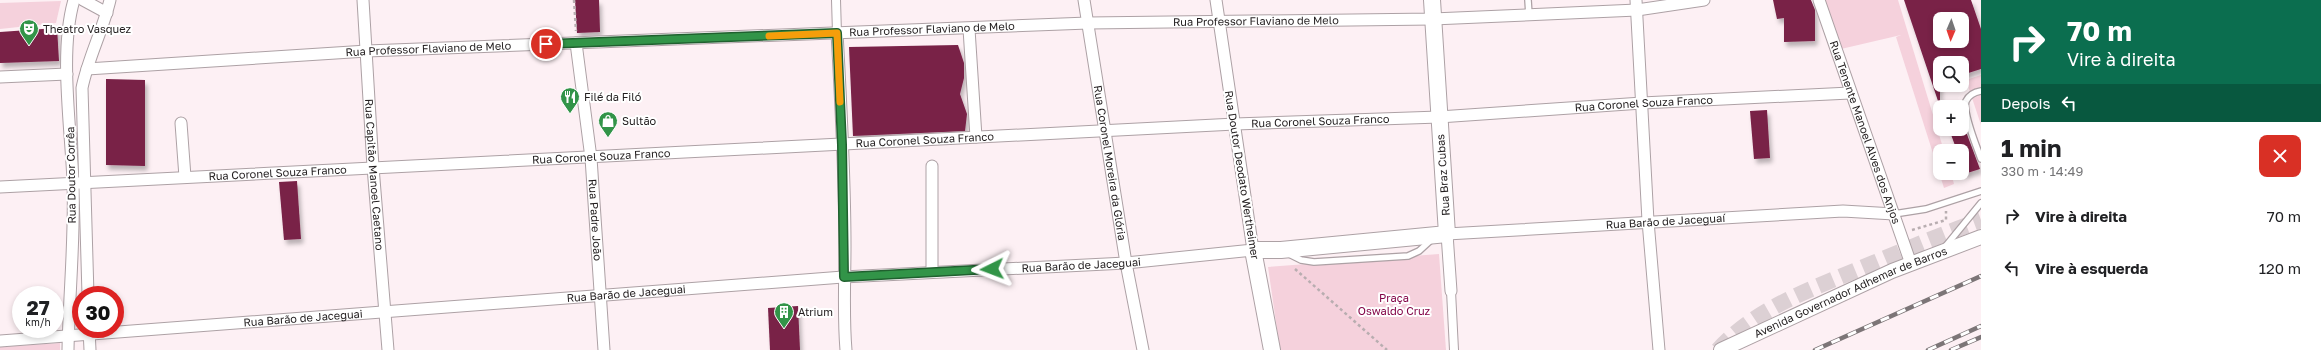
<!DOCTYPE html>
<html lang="pt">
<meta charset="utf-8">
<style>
body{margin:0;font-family:"Golos Text",sans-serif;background:#f2f2f2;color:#202124;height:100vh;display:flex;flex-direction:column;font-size:15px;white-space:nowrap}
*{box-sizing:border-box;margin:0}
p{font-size:13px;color:#757577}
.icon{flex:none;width:22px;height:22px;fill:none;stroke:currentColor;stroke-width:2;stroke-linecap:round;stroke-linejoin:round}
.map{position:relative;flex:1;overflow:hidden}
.sheet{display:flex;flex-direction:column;background:#fff;width:340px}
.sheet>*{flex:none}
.guide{background:#0b6e4f;color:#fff;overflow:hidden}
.needle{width:26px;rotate:182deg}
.controls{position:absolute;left:1933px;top:12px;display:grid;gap:8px}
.controls a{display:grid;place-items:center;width:36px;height:36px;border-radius:8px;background:#fff;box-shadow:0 2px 6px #0003;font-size:20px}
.speed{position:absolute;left:12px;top:286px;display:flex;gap:8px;font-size:20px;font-weight:700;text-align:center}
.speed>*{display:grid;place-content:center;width:52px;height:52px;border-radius:50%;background:#fff;box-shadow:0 2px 6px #0003;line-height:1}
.speed small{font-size:10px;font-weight:400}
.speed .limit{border:6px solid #d22;background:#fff;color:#111}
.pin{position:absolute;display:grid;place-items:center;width:34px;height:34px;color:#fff;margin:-17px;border:2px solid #fff;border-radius:50%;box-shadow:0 1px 4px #0007}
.me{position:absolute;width:44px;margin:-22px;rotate:267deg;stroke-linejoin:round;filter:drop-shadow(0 0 3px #0008)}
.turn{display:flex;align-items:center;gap:14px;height:84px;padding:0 20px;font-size:18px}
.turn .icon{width:52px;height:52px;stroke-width:2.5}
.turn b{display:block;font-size:28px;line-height:34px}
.then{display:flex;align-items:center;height:38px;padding:0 20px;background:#0003;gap:8px;font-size:15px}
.round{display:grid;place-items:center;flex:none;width:42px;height:42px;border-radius:8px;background:#f2f2f2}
.headline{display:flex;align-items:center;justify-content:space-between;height:68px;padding:0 20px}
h1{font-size:24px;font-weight:700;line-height:30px}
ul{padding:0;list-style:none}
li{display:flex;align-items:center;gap:12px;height:52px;padding:0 20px}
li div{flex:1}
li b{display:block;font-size:15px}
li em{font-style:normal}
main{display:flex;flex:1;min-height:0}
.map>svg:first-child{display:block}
.green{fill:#f5d1dc}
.building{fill:#792047;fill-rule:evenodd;filter:url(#shadow)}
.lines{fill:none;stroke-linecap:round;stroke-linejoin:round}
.secondary-tunnel{stroke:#dcd0d4;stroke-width:16;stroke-dasharray:16 8;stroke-linecap:butt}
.service-casing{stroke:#ada1a5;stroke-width:8}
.pedestrian-casing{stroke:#ada1a5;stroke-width:10}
.minor-casing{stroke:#ada1a5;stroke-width:13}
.tertiary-casing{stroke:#ada1a5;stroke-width:16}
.secondary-casing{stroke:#ada1a5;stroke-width:18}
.path{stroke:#b8adb0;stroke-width:2.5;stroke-dasharray:3 3;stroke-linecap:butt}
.service{stroke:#fff;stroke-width:5.5}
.pedestrian{stroke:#fff;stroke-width:8}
.minor{stroke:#fff;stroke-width:11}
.tertiary{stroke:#fff;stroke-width:14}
.secondary{stroke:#fff;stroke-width:16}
.rail-casing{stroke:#7c7577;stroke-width:4.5}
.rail{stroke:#fff;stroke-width:3;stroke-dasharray:9;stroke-linecap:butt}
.route-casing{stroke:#20602f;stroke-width:10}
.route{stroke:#329448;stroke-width:7}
.slow{stroke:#f59e0b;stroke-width:7}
.labels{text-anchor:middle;stroke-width:4;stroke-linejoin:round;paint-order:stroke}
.street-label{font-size:11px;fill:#211d1e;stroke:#fff}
.poi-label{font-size:11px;fill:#211d1e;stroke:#fff;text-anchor:start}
.park-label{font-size:11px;fill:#820447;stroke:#fff}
</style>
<main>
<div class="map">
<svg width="1981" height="350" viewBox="0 0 1981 350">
<defs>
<filter id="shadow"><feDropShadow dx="2.5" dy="4.5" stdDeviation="2" flood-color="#0004"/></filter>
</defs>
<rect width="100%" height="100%" fill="#fdf0f4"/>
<!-- green -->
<g class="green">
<polygon points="1825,0 1898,0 1944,151 1940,151 1940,173 1951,173 1954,184 1944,188 1896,37 1901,35 1841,49"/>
<polygon points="61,1 56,23 0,29 0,3"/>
<polygon points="1981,75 1981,125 1966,80"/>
<polygon points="1439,254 1446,350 1280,350 1268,267"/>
<polygon points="60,343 60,350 0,350 0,347"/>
</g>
<!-- building -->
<g class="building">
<polygon points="575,0 599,0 600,32 577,33"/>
<polygon points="1773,0 1811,0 1815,10 1815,41 1784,42 1784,18 1777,19"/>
<path d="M1904 0H1971L1981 29V69L1962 75V63H1940V101H1938ZM1940 19H1962V41H1940Z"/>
<polygon points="57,28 59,61 0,63 0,32"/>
<polygon points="958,45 964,63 964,78 960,94 967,114 965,131 853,136 849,47"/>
<polygon points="106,79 145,80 145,166 106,165"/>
<polygon points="1767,110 1770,158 1754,159 1750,111"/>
<polygon points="1962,121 1980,169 1964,174 1962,151 1957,151 1949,129 1962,129"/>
<polygon points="297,181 301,239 284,240 279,182"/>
<polygon points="798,306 800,350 770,350 768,308"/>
</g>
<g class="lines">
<!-- secondary-tunnel -->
<path class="secondary-tunnel" d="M1718 350C1755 309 1809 290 1859 269 1900 252 1940 235 1981 220"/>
<!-- service casing -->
<g class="service-casing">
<g id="service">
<polyline points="1528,0 1529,15"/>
<path d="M1981 91C1975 92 1969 95 1966 101 1962 112 1977 147 1981 159"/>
<polyline points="1894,214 1926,209 1981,191"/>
<polyline points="1945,247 1981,203"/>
<polyline points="1289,254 1301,260 1314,262 1408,256 1419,251 1431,240"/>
</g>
</g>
<!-- pedestrian casing -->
<g class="pedestrian-casing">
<g id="pedestrian">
<polyline points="836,0 837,33"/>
<polyline points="1451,291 1454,350"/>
</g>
</g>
<!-- minor casing -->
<g class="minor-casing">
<g id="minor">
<polyline points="83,0 107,13"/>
<path id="s1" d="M363 0 373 167 388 350"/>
<path id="s2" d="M1084 0 1126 263 1143 350"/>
<polyline points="1636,0 1648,221 1659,350"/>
<path id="s3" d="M1819 0 1911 264"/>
<polyline points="969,29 976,137"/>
<path d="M837 33C841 104 845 175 845 246 845 281 843 315 846 350"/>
<path id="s4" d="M576 43 591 158 604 350"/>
<path id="s5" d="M87 69 367 51 1088 23 1433 19 1637 10 1704 0"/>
<polyline points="0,77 67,74"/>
<polyline points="181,123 185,177"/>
<polyline points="932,166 932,271"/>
<path id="s6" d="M0 187 1235 124 1439 117 1642 103 1850 93"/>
<path id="s7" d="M1451 291 1447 234 1843 211 1894 214"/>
<path d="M88 295 82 88C88 58 103 30 110 0"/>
<polyline points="89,329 90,350"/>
<path id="s8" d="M0 341 843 277 1126 263 1253 250 1216 0"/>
<path d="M68 350C69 294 75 238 73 182 71 128 59 51 74 0"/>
</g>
</g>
<!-- tertiary casing -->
<g class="tertiary-casing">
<g id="tertiary">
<path id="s9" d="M1721 350 1892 271 1981 237"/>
</g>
</g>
<!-- secondary casing -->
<g class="secondary-casing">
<polyline id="secondary" points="1272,350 1253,250 1281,250 1447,234 1432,0"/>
</g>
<!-- path -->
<g class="path">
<polyline points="574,0 576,31"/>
<polyline points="1912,230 1946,220 1946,211"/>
<polyline points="1295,269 1387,350"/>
</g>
<!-- service -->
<use href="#service" class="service"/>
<!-- pedestrian -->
<use href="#pedestrian" class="pedestrian"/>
<!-- minor -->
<use href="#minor" class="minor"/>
<!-- tertiary -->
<use href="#tertiary" class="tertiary"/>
<!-- secondary -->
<use href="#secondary" class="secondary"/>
<!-- rail casing -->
<g class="rail-casing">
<g id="rail">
<polyline points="1815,350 1981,276"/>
<polyline points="1928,350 1981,326"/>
<polyline points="1951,350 1981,337"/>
</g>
</g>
<!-- rail -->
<use href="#rail" class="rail"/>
</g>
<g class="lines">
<!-- route casing -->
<g class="route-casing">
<polyline id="route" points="546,44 837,33 842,145 844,277 992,269"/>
</g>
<!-- route -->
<use href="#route" class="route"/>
<!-- slow -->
<polyline class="slow" points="769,36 837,33 840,102"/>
</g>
<!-- icons -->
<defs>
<g id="theatre-pin" transform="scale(1)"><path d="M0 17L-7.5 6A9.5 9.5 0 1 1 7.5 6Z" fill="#329448" stroke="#fff"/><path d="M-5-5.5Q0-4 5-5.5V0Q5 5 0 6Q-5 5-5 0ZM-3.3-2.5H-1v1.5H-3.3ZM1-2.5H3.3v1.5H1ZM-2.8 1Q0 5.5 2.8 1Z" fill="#fff"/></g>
<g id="restaurant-pin" transform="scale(1)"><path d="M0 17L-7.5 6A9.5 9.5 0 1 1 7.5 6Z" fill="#329448" stroke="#fff"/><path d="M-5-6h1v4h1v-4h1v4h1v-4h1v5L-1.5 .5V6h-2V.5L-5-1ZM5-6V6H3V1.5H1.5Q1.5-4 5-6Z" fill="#fff"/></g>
<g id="shop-pin" transform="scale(1)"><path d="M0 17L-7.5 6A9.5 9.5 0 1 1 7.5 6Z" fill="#329448" stroke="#fff"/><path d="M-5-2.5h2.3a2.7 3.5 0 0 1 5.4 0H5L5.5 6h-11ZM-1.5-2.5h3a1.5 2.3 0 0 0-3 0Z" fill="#fff"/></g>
<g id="building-pin" transform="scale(1)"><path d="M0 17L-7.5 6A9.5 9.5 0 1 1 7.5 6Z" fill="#329448" stroke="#fff"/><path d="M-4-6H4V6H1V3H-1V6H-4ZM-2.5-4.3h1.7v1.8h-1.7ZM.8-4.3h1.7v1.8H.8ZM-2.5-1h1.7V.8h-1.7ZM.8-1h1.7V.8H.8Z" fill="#fff"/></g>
</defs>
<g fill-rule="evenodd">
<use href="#theatre-pin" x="29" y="29"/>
<use href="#restaurant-pin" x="570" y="97"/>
<use href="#shop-pin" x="608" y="121"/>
<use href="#building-pin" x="784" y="312"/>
</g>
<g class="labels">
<!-- street labels -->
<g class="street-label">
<text dy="4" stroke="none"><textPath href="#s5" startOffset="1170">Rua Professor Flaviano de Melo</textPath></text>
<text dy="4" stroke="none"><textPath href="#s5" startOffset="846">Rua Professor Flaviano de Melo</textPath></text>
<text dy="4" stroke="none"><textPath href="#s5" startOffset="342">Rua Professor Flaviano de Melo</textPath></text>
<text dy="4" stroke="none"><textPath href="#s6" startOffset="1646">Rua Coronel Souza Franco</textPath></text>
<text dy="4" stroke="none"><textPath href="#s6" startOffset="1322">Rua Coronel Souza Franco</textPath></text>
<text dy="4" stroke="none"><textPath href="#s3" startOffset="140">Rua Tenente Manoel Alves dos Anjos</textPath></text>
<text dy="4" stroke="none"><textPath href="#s6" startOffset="926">Rua Coronel Souza Franco</textPath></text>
<text dy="4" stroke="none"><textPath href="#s6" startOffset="602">Rua Coronel Souza Franco</textPath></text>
<text dy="4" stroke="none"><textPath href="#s2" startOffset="165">Rua Coronel Moreira da Glória</textPath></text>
<text dy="4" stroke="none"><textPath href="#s6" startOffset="278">Rua Coronel Souza Franco</textPath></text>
<text transform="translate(71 175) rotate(-91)" y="4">Rua Doutor Corrêa</text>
<text dy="4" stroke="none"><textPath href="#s1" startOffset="175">Rua Capitão Manoel Caetano</textPath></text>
<text transform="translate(1242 175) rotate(81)" y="4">Rua Doutor Deodato Wertheimer</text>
<text transform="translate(1443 175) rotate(-94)" y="4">Rua Braz Cubas</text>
<text dy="4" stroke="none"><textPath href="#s4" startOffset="178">Rua Padre João</textPath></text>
<text dy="4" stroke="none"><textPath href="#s7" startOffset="276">Rua Barão de Jaceguaí</textPath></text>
<text dy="4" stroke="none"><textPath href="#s8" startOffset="1084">Rua Barão de Jaceguai</textPath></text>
<text dy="4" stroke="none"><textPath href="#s8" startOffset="628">Rua Barão de Jaceguai</textPath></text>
<text dy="4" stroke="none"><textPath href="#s9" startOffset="142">Avenida Governador Adhemar de Barros</textPath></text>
<text dy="4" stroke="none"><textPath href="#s8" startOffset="304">Rua Barão de Jaceguai</textPath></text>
</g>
<!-- poi labels -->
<g class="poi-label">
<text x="43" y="33">Theatro Vasquez</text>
<text x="584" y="101">Filé da Filó</text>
<text x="622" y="125">Sultão</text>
<text x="798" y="316">Atrium</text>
</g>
<!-- park labels -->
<g class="park-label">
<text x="1394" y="302">Praça<tspan x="1394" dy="13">Oswaldo Cruz</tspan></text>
</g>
</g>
</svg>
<div class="controls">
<a><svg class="needle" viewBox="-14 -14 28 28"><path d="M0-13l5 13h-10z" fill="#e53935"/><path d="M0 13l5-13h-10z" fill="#757577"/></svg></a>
<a><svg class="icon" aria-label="search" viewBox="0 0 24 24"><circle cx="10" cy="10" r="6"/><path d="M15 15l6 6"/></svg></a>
<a>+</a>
<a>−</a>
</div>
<div class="speed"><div>27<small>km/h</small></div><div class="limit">30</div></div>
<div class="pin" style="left:546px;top:44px;background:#d93025"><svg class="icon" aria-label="arrive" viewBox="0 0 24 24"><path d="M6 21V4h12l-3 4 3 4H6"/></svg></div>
<svg class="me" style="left:992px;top:269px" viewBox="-20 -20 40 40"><path d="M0-17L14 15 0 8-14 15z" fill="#329448" stroke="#fff" stroke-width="4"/></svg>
</div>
<section class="sheet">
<div class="guide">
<div class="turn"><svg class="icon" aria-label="right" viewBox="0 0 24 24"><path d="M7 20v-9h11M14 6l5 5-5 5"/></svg><div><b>70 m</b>Vire à direita</div></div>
<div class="then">Depois<svg class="icon" aria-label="left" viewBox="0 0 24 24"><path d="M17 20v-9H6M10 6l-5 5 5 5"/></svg></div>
</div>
<div class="headline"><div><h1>1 min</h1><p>330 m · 14:49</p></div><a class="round" style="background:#d93025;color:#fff"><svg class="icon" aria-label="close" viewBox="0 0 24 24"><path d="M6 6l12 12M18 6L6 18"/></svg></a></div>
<ul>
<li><svg class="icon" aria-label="right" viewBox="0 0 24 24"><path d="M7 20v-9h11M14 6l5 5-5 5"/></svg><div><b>Vire à direita</b></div><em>70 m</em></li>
<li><svg class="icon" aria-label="left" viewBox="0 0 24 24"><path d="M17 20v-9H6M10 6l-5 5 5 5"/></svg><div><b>Vire à esquerda</b></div><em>120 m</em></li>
</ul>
</section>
</main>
